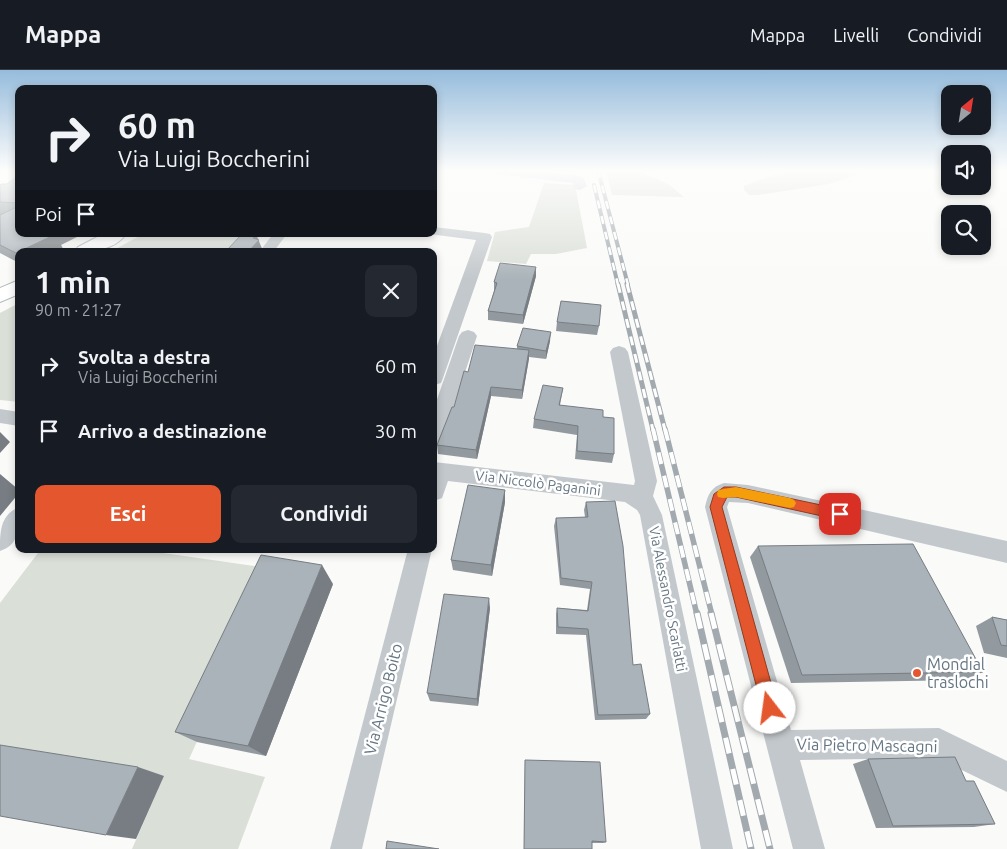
<!DOCTYPE html>
<html lang="it">
<meta charset="utf-8">
<style>
body{margin:0;font-family:Ubuntu,sans-serif;background:#242831;color:#f1f3f6;height:100vh;display:flex;flex-direction:column;font-size:19px;white-space:nowrap}
*{box-sizing:border-box;margin:0}
p{font-size:16px;color:#9ea1a6}
.icon{flex:none;width:28px;height:28px;fill:none;stroke:currentColor;stroke-width:2;stroke-linecap:round;stroke-linejoin:round}
.map{position:relative;flex:1;overflow:hidden}
.drawer{position:absolute;left:15px;top:178px;width:422px;height:305px;display:flex;flex-direction:column;background:#171b24;border-radius:10px;box-shadow:0 2px 8px #0003}
.drawer>*{flex:none}
.top-card{position:absolute;left:15px;top:15px;width:422px;height:152px;border-radius:10px;box-shadow:0 2px 8px #0003;background:#171b24;color:#f1f3f6;overflow:hidden}
.needle{width:32px;rotate:30deg}
.tools{position:absolute;left:941px;top:15px;display:grid;gap:10px}
.tools a{display:grid;place-items:center;width:50px;height:50px;border-radius:10px;background:#171b24;box-shadow:0 2px 8px #0003;font-size:25px}
.pin{position:absolute;display:grid;place-items:center;width:42px;height:42px;color:#fff;margin:-21px;border-radius:10px;box-shadow:0 2px 8px #0006}
.me{position:absolute;width:55px;margin:-28px;rotate:345deg;stroke-linejoin:round;filter:drop-shadow(0 0 4px #0008)}
.turn{display:flex;align-items:center;gap:18px;height:105px;padding:0 20px;font-size:22px}
.turn .icon{width:65px;height:65px;stroke-width:2.5}
.turn b{display:block;font-size:35px;line-height:42px}
.then{display:flex;align-items:center;height:48px;padding:0 20px;background:#0003;gap:10px;font-size:19px}
.round{display:grid;place-items:center;flex:none;width:52px;height:52px;border-radius:10px;background:#242831}
.summary{display:flex;align-items:center;justify-content:space-between;height:85px;padding:0 20px}
h1{font-size:30px;font-weight:600;line-height:38px}
.cta{display:flex;gap:10px;margin-top:auto;padding:10px 20px}
.cta a{flex:1;height:58px;border-radius:10px;background:#e4572e;color:#fff;font-size:20px;font-weight:600;line-height:58px;text-align:center}
.cta a+a{background:#242831;color:#f1f3f6}
ul{padding:0;list-style:none}
li{display:flex;align-items:center;gap:15px;height:65px;padding:0 20px}
li div{flex:1}
li b{display:block;font-size:19px}
li em{font-style:normal}
header{display:flex;align-items:center;gap:30px;box-sizing:border-box;height:70px;padding:0 25px;background:#171b24;border-bottom:1px solid #363941}
header strong{font-size:24px}
nav{display:flex;gap:28px;margin-inline-start:auto;font-size:18px}
.map>svg:first-child{display:block}
.green{fill:#dadfd7}
.lines{fill:none;stroke-linecap:round;stroke-linejoin:round}
.secondary-casing{stroke:#b3babf;stroke-width:2}
.street{fill:#c3c8cc;fill-rule:evenodd}
.secondary{fill:#fff;fill-rule:evenodd}
.rail-far3-casing{stroke:#a2aab0;stroke-width:4}
.rail-far2-casing{stroke:#a2aab0;stroke-width:5}
.rail-far1-casing{stroke:#a2aab0;stroke-width:5.5}
.rail-casing{stroke:#a2aab0;stroke-width:7}
.rail-far3{stroke:#fff;stroke-width:2.5;stroke-dasharray:8;stroke-linecap:butt}
.rail-far2{stroke:#fff;stroke-width:3;stroke-dasharray:9;stroke-linecap:butt}
.rail-far1{stroke:#fff;stroke-width:4;stroke-dasharray:12;stroke-linecap:butt}
.rail{stroke:#fff;stroke-width:5;stroke-dasharray:16;stroke-linecap:butt}
.wall{fill:#929a9f}
.shaded-wall{fill:#777d82}
.building{fill:#aab3b9;stroke:#777d82}
.route{fill:#e4572e;stroke:#94391e}
.slow{fill:#f59e0b}
.poi-dot{fill:#e4572e;stroke:#fff;stroke-width:2}
.labels{text-anchor:middle;stroke-width:5;stroke-linejoin:round;paint-order:stroke}
.street-label{font-size:14px;fill:#657683;stroke:#fff}
.near-poi-label{font-size:16px;fill:#657683;stroke:#fff;text-anchor:start}
.near-street-label{font-size:16px;fill:#657683;stroke:#fff}
</style>
<header>
<strong>Mappa</strong>
<nav><a>Mappa</a><a>Livelli</a><a>Condividi</a></nav>
</header>
<div class="map">
<svg width="1007" height="779" viewBox="0 0 1007 779">
<rect width="100%" height="100%" fill="#fafaf8"/>
<!-- green -->
<g class="green">
<polygon points="637,100 668,114 684,127 612,125 606,100"/>
<polygon points="788,100 870,100 829,114 758,125 749,125 744,120 744,116 749,114"/>
<polygon points="544,113 575,115 587,178 556,184 531,184 526,194 487,191 495,162 529,157"/>
<polygon points="143,164 249,164 233,181 112,181"/>
<polygon points="19,233 19,332 0,330 0,243"/>
<polygon points="41,479 135,479 276,499 189,689 265,707 238,779 132,779 164,706 0,679 0,533"/>
</g>
<g class="lines">
<!-- secondary casing -->
<g class="secondary-casing">
<g id="secondary">
<polygon points="5,100 19,100 19,105 6,117 0,118 0,104"/>
<path d="M103 164H126C115 180 92 182 75 181L78 177Z"/>
<polygon points="19,210 19,224 0,232 0,218"/>
</g>
</g>
<!-- street -->
<g class="street">
<polygon points="491,100 532,100 578,106 583,107 587,116 580,120 575,119 573,113 497,104"/>
<polygon points="434,157 485,163 490,164 492,167 443,308 441,313 434,315 434,284 476,170 429,164 434,164"/>
<polygon points="273,164 287,164 274,181 260,181"/>
<polygon points="468,260 474,262 477,266 444,366 441,372 434,374 434,338 459,266 462,262"/>
<polygon points="619,276 625,278 628,282 657,411 653,426 662,445 733,779 701,779 640,445 637,440 625,432 448,411 442,428 434,431 434,392 634,415 635,411 610,282 613,278"/>
<polygon points="0,339 19,342 19,356 0,353"/>
<path d="M724 413 748 415 1007 471V493L748 433 729 432 727 437 791 660 939 658 1007 691V722L937 688 800 690 825 779H793L705 437C708 424 711 417 724 413Z"/>
<path d="M19 437C19 456 21 474 0 481 0 462 0 445 19 437Z"/>
<polygon points="408,479 432,479 362,779 330,779"/>
</g>
<!-- secondary -->
<use href="#secondary" class="secondary"/>
<!-- rail-far3 casing -->
<g class="rail-far3-casing">
<g id="rail-far3">
<polyline points="598,100 628,215"/>
<polyline points="594,115 618,215"/>
</g>
</g>
<!-- rail-far2 casing -->
<g class="rail-far2-casing">
<g id="rail-far2">
<polyline points="618,214 653,360"/>
<polyline points="627,214 665,360"/>
</g>
</g>
<!-- rail-far1 casing -->
<g class="rail-far1-casing">
<g id="rail-far1">
<polyline points="653,359 697,545"/>
<polyline points="665,359 712,545"/>
</g>
</g>
<!-- rail casing -->
<g class="rail-casing">
<g id="rail">
<polyline points="697,543 751,779"/>
<polyline points="711,543 770,779"/>
</g>
</g>
<!-- rail-far3 -->
<use href="#rail-far3" class="rail-far3"/>
<!-- rail-far2 -->
<use href="#rail-far2" class="rail-far2"/>
<!-- rail-far1 -->
<use href="#rail-far1" class="rail-far1"/>
<!-- rail -->
<use href="#rail" class="rail"/>
</g>
<!-- wall -->
<g class="wall">
<polygon points="19,105 19,164 61,175 63,179 58,181 19,181 19,193 0,183 0,116 7,114"/>
<polygon points="536,197 536,206 523,254 488,250 488,241 494,221 494,212"/>
<polygon points="557,252 599,256 597,265 556,261"/>
<polygon points="550,271 546,289 529,287 522,329 491,326 477,389 438,384 437,375 454,337 468,302 517,279 517,276"/>
<polygon points="563,318 560,335 603,347 614,384 612,393 575,389 577,365 533,358 534,349"/>
<polygon points="505,420 505,432 492,506 453,500 451,490"/>
<polygon points="586,432 633,595 650,644 646,649 595,650 586,565 556,564 556,544 557,538 587,540 590,519 560,515 554,456 556,448 585,447 584,440"/>
<polygon points="758,476 983,602 965,610 791,613 750,487"/>
<polygon points="333,514 266,686 197,672 175,662"/>
<polygon points="490,538 478,636 430,631 427,623"/>
<polygon points="992,547 1007,550 1007,588 984,583 976,556"/>
<polygon points="868,689 966,711 995,754 974,757 876,758 853,694"/>
<polygon points="525,690 606,772 603,773 592,773 592,779 524,779"/>
</g>
<!-- shaded-wall -->
<g class="shaded-wall">
<polygon points="48,164 83,164 61,175 63,179 58,181 19,181"/>
<polygon points="256,164 263,181 249,181 253,168"/>
<polygon points="536,197 536,206 523,254 523,245"/>
<polygon points="551,262 550,271 546,289 546,281"/>
<polygon points="529,280 529,289 522,329 522,320"/>
<polygon points="491,317 491,326 477,389 476,380"/>
<polygon points="0,362 10,372 0,383"/>
<polygon points="0,404 19,420 19,423 0,446"/>
<polygon points="505,420 505,432 492,506 491,495"/>
<polygon points="322,495 333,514 266,686 248,676"/>
<polygon points="489,528 490,538 478,636 477,629"/>
<polygon points="138,697 164,706 136,769 106,765"/>
</g>
<!-- building -->
<g class="building">
<polygon points="19,105 19,133 0,132 0,116 1,114 7,114"/>
<polygon points="19,136 19,164 50,164 54,165 16,183 0,175 0,145"/>
<polygon points="242,164 256,164 253,168 259,170 249,181 226,181"/>
<polygon points="500,193 536,197 523,245 488,241 497,213 494,212"/>
<polygon points="561,231 601,235 599,256 557,252"/>
<polygon points="523,258 551,262 546,281 517,276"/>
<polygon points="475,275 529,280 522,320 491,317 476,380 437,375 452,337 454,337 464,301 468,302"/>
<polygon points="543,315 563,318 559,335 603,340 603,347 614,348 614,384 577,381 578,356 534,349"/>
<polygon points="468,415 505,420 491,495 451,490"/>
<polygon points="615,431 623,476 633,595 641,594 650,644 598,645 588,559 558,557 557,538 588,541 592,512 561,508 556,448 588,447 586,432"/>
<polygon points="913,474 983,602 802,605 758,476"/>
<polygon points="261,485 322,495 248,676 175,662"/>
<polygon points="444,524 489,528 477,629 427,623"/>
<polygon points="992,547 1007,550 1007,576 1001,575"/>
<polygon points="0,675 138,697 106,765 0,746"/>
<polygon points="955,687 966,711 974,711 995,754 893,756 868,689"/>
<polygon points="525,690 600,692 606,772 592,771 592,779 524,779"/>
<polygon points="387,771 439,779 386,779"/>
</g>
<!-- sky -->
<linearGradient id="sky" x2="0" y2="1"><stop stop-color="#96bcdc"/><stop offset="0.48" stop-color="#fdfdfc"/><stop offset="1" stop-color="#fdfdfc" stop-opacity="0"/></linearGradient>
<rect width="1007" height="210" fill="url(#sky)"/>
<!-- route -->
<polygon class="route" points="724,417 736,417 840,439 844,441 846,444 844,448 840,450 736,427 727,427 722,437 778,638 776,643 770,646 765,643 762,638 710,437 714,424"/>
<!-- slow -->
<polygon class="slow" points="736,417 790,428 794,430 796,433 794,437 790,438 736,427 723,428 718,427 717,424 718,420"/>
<!-- markers -->
<circle class="poi-dot" cx="917" cy="603" r="5"/>
<g class="labels">
<!-- street labels -->
<g class="street-label">
<text transform="translate(538 413) rotate(7)" y="5">Via Niccolò Paganini</text>
<text transform="translate(668 529) rotate(79)" y="5">Via Alessandro Scarlatti</text>
</g>
<!-- near-poi labels -->
<g class="near-poi-label">
<text x="927" y="600">Mondial<tspan x="927" dy="18">traslochi</tspan></text>
</g>
<!-- near-street labels -->
<g class="near-street-label">
<text transform="translate(383 629) rotate(-76)" y="6">Via Arrigo Boito</text>
<text transform="translate(867 675) rotate(1)" y="6">Via Pietro Mascagni</text>
</g>
</g>
</svg>
<div class="tools">
<a><svg class="needle" viewBox="-14 -14 28 28"><path d="M0-13l5 13h-10z" fill="#e53935"/><path d="M0 13l5-13h-10z" fill="#9ea1a6"/></svg></a>
<a><svg class="icon" aria-label="sound" viewBox="0 0 24 24"><path d="M4 9h4l5-4v14l-5-4H4zM17 9q2 3 0 6"/></svg></a>
<a><svg class="icon" aria-label="search" viewBox="0 0 24 24"><circle cx="10" cy="10" r="6"/><path d="M15 15l6 6"/></svg></a>
</div>
<div class="pin" style="left:840px;top:444px;background:#d93025"><svg class="icon" aria-label="arrive" viewBox="0 0 24 24"><path d="M6 21V4h12l-3 4 3 4H6"/></svg></div>
<svg class="me" style="left:770px;top:638px" viewBox="-20 -20 40 40"><circle r="19" fill="#fff"/><path d="M0-13L10 11 0 6-10 11z" fill="#e4572e"/></svg>
<div class="top-card">
<div class="turn"><svg class="icon" aria-label="right" viewBox="0 0 24 24"><path d="M7 20v-9h11M14 6l5 5-5 5"/></svg><div><b>60 m</b>Via Luigi Boccherini</div></div>
<div class="then">Poi<svg class="icon" aria-label="arrive" viewBox="0 0 24 24"><path d="M6 21V4h12l-3 4 3 4H6"/></svg></div>
</div>
<section class="drawer">
<div class="summary"><div><h1>1 min</h1><p>90 m · 21:27</p></div><a class="round"><svg class="icon" aria-label="close" viewBox="0 0 24 24"><path d="M6 6l12 12M18 6L6 18"/></svg></a></div>
<ul>
<li><svg class="icon" aria-label="right" viewBox="0 0 24 24"><path d="M7 20v-9h11M14 6l5 5-5 5"/></svg><div><b>Svolta a destra</b><p>Via Luigi Boccherini</p></div><em>60 m</em></li>
<li><svg class="icon" aria-label="arrive" viewBox="0 0 24 24"><path d="M6 21V4h12l-3 4 3 4H6"/></svg><div><b>Arrivo a destinazione</b></div><em>30 m</em></li>
</ul>
<div class="cta"><a>Esci</a><a>Condividi</a></div>
</section>
</div>
